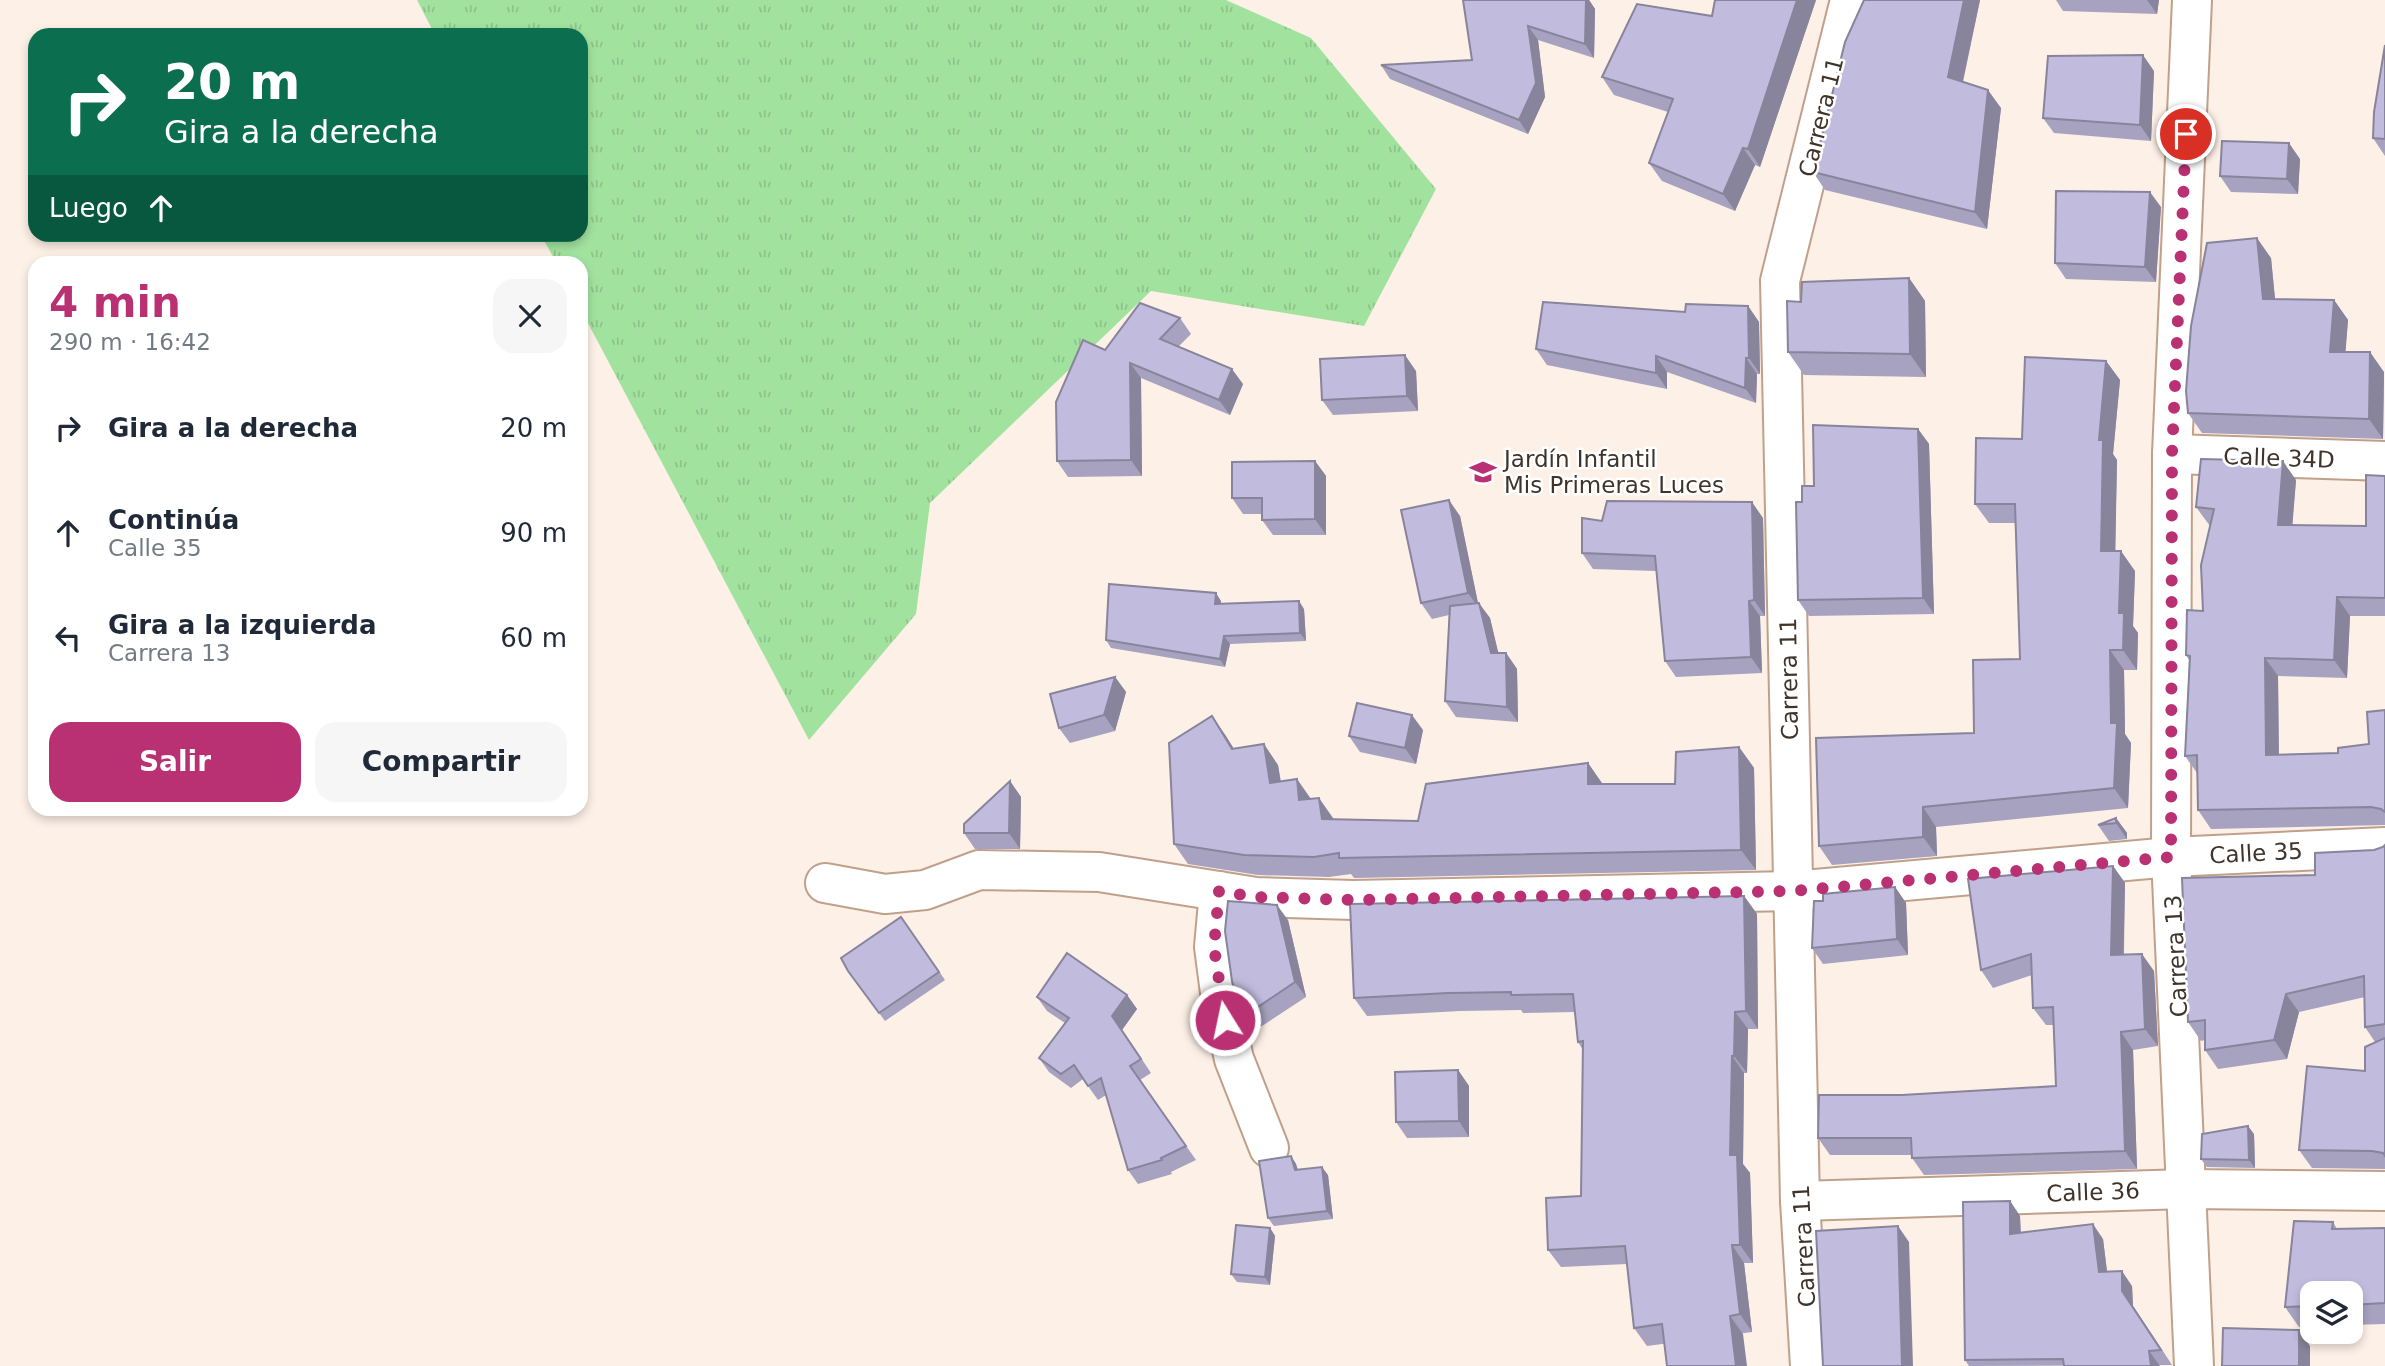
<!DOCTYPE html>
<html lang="es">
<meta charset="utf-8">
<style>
body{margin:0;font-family:"DejaVu Sans",sans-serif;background:#f6f6f7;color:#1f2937;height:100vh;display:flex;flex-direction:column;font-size:26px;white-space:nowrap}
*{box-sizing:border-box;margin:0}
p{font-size:23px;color:#747a83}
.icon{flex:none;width:38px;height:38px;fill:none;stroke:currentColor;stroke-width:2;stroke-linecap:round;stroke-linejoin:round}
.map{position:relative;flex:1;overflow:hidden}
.sheet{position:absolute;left:28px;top:256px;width:560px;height:560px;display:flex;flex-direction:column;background:#fff;border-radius:21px;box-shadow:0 4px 10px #0003}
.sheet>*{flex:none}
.hud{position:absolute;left:28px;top:28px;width:560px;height:214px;border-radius:21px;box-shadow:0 4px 10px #0003;background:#0b6e4f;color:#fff;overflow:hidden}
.controls{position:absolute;left:2300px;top:1281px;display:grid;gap:14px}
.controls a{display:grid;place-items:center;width:63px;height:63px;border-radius:14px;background:#fff;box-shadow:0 4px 10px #0003;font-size:35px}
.pin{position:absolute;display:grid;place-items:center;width:60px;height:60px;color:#fff;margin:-30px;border:4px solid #fff;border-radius:50%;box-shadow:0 2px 7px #0007}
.me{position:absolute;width:77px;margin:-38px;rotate:350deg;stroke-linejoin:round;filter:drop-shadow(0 0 5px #0008)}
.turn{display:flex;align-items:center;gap:24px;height:147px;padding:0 21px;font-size:32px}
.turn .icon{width:91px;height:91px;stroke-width:2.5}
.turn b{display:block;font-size:49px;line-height:60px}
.then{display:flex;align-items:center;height:66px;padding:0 21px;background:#0003;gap:14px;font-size:26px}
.round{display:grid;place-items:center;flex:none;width:74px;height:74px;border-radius:21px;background:#f6f6f7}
.overview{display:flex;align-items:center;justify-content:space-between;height:119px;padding:0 21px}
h1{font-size:42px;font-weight:700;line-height:52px;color:#b93172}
.button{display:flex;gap:14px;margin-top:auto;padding:14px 21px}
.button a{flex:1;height:80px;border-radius:21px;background:#b93172;color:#fff;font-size:28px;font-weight:700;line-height:80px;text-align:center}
.button a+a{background:#f6f6f7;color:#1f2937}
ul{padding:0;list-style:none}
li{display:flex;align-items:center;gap:21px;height:105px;padding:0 21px}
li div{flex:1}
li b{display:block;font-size:26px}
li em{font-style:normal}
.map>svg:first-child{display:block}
.grass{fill:url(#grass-tufts)}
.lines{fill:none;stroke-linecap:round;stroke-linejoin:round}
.minor-casing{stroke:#c0a08b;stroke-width:42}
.tertiary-casing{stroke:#c0a08b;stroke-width:42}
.minor{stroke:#fff;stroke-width:38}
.tertiary{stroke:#fff;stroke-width:38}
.wall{fill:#a6a2bf}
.shaded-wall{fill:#87849b}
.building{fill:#c1bcde;stroke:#87849b;stroke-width:2}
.route{stroke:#b93172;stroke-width:12;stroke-dasharray:0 21.6}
.labels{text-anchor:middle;stroke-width:5;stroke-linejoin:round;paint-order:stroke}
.street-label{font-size:23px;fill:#3f332a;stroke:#fff}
.poi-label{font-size:23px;fill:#3f332a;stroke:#fff;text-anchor:start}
</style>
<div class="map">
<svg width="2385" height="1366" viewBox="0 0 2385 1366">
<defs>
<pattern id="grass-tufts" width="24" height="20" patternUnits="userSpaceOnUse" patternTransform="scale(1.75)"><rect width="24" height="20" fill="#a2e29f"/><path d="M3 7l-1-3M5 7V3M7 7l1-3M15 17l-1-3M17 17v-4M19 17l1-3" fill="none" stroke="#8dc289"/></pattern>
</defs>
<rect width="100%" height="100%" fill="#fdf0e7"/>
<!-- grass -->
<polygon class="grass" points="417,0 1226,0 1311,38 1436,189 1364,326 1151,291 930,503 916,614 809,740 581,310 581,262 556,262 541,235 581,234 581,35 435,35"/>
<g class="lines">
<!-- minor casing -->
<g class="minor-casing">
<g id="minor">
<polyline points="2172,454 2385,461"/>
<polyline points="825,883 885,894 925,890 979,870 1099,872 1256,897 1353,900 1793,891 2171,857 2385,847"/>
<polyline points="1219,891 1214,947 1221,1000 1234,1059 1269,1148"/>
<polyline points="1800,1201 2186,1189 2385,1191"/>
<polyline points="1810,1366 1800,1201 1780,281 1850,0"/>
</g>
</g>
<!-- tertiary casing -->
<g class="tertiary-casing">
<polyline id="tertiary" points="2192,0 2172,454 2171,857 2194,1366"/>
</g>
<!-- minor -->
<use href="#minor" class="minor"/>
<!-- tertiary -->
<use href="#tertiary" class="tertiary"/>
</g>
<!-- wall -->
<g class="wall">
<polygon points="1463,0 1589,0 1595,9 1594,58 1538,40 1545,97 1528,134 1390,79 1381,65 1472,60"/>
<polygon points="1715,0 1816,0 1760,167 1755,165 1735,211 1662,181 1649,163 1668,112 1614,95 1602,77 1712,16"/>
<polygon points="1980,0 1963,82 2001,108 1987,229 1825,190 1813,172"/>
<polygon points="2056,0 2159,0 2157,14 2063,11"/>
<polygon points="2385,45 2385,156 2373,138"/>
<polygon points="2154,71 2151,141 2054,133 2043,118"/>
<polygon points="2300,159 2298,194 2231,192 2220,176"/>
<polygon points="2161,207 2156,282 2066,279 2055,263"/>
<polygon points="2271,258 2275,299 2334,300 2348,320 2345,352 2384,372 2383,439 2202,433 2188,413"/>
<polygon points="1909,278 1925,301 1926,377 1804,375 1788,352 1801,302"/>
<polygon points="1748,306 1759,322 1760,374 1757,374 1756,403 1667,372 1667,389 1547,365 1536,349 1685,312"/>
<polygon points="1180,318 1191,334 1179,346 1243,384 1230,415 1141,378 1142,476 1068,477 1057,461 1105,350"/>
<polygon points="2106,361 2120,380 2113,454 2117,460 2115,551 2135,571 2133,626 2138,633 2137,670 2124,670 2125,734 2131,743 2128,808 1936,827 1937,856 1832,865 1819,846 1974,733 2020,659 2016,523 1989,523 1975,504"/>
<polygon points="1416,371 1418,411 1333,415 1322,400"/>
<polygon points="1918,429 1929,444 1934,614 1809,616 1798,600 1802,502 1814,486"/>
<polygon points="1315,461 1326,476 1326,535 1273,535 1262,520 1262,514 1243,514 1232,498"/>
<polygon points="2385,476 2385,616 2350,616 2347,678 2278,676 2279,755 2338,753 2369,744 2385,710 2385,825 2211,829 2198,810 2197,773 2185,756 2189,660 2186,655 2203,611 2210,526 2196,507 2296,480 2292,525 2366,526"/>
<polygon points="1460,516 1478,603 1490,618 1498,653 1506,653 1517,669 1518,722 1456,717 1445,701 1449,615 1432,619 1421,603"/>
<polygon points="1763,518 1765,616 1760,616 1762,673 1676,677 1665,661 1656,571 1593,569 1582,553 1602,521"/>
<polygon points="1221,601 1221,604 1304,609 1306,641 1230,644 1225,667 1111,648 1106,640"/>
<polygon points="1115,677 1126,692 1115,731 1070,743 1059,728"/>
<polygon points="1212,716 1234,749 1278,765 1281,782 1311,799 1333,819 1418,821 1588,763 1602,784 1675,784 1739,747 1754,768 1756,870 1354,878 1351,874 1329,877 1258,875 1188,864 1174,844"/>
<polygon points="1423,730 1416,764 1360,752 1349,736"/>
<polygon points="1010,781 1021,797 1020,849 975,849 964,833"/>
<polygon points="2116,818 2127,833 2127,839 2109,841 2098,825"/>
<polygon points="2385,845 2385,1169 2312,1168 2299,1150 2365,1071 2375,1042 2365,1027 2365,997 2299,1012 2287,1059 2218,1069 2205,1050 2205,1040 2201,1041 2188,1022 2315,875 2383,847"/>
<polygon points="2113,866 2125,883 2124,955 2154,971 2158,1046 2133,1050 2137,1169 1924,1175 1912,1158 1912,1155 1830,1155 1818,1138 1902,1095 2056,1086 2053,1025 2046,1025 2033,1008 2032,975 1993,988 1981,970"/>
<polygon points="1895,887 1906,903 1908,955 1823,964 1812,948 1823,901"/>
<polygon points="1744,896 1757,914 1758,1029 1748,1029 1747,1073 1744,1073 1743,1164 1750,1173 1753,1263 1744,1263 1752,1332 1647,1346 1634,1328 1627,1264 1561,1267 1548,1250 1581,1196 1583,1050 1578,1042 1575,1012 1523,1013 1521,1010 1460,1011 1367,1016 1354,998"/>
<polygon points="901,917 945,980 885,1021 848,971"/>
<polygon points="1288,920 1306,997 1262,1026 1250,1028 1239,1013"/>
<polygon points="1127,995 1137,1009 1122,1030 1151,1073 1140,1080 1196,1160 1171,1172 1172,1174 1138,1184 1128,1170 1106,1095 1098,1100 1083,1079 1071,1088 1049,1072 1039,1058 1065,1023 1047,1011 1037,997"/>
<polygon points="1458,1070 1469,1086 1469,1137 1407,1138 1396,1122"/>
<polygon points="2254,1134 2255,1168 2207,1167 2201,1159"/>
<polygon points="1291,1156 1296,1164 1298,1170 1328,1175 1333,1219 1274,1226 1268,1218"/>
<polygon points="2010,1201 2020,1216 2021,1233 2103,1239 2107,1272 2132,1286 2133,1306 2172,1365 1969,1366 1965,1360"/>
<polygon points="2333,1222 2337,1229 2385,1228 2385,1324 2350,1325 2350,1293 2312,1293 2312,1326 2299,1327 2285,1307"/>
<polygon points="1270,1228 1275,1236 1270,1285 1237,1282 1231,1274"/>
</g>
<!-- shaded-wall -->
<g class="shaded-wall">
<polygon points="1586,0 1589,0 1595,9 1594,58 1585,44"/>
<polygon points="1797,0 1816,0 1760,167 1748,149"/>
<polygon points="1964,0 1980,0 1960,94 1948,77"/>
<polygon points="2147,0 2159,0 2157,14"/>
<polygon points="1528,26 1538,40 1545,97 1528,134 1519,120"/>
<polygon points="2143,55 2154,71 2151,141 2140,125"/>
<polygon points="1988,90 2001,108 1987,229 1975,212"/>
<polygon points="2289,143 2300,159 2298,194 2287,179"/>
<polygon points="1743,148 1755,165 1735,211 1723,194"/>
<polygon points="2150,192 2161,207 2156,282 2145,267"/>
<polygon points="2257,238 2271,258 2277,319 2263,299"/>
<polygon points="1909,278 1925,301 1926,377 1910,354"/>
<polygon points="2334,300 2348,320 2344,372 2330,352"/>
<polygon points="1748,306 1759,322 1760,374 1749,358"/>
<polygon points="2370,352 2384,372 2383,439 2369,419"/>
<polygon points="1405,355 1416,371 1418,411 1407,396"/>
<polygon points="1656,356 1667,372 1667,389 1656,373"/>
<polygon points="1746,358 1757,374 1756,403 1745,388"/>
<polygon points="2106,361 2120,380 2113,454 2117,460 2115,570 2101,551 2099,440"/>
<polygon points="1130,363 1141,378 1142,476 1131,460"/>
<polygon points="1232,369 1243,384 1230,415 1219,400"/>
<polygon points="1918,429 1929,444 1934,614 1923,598"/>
<polygon points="1315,461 1326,476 1326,535 1315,519"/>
<polygon points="2283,461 2296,480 2291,543 2278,525"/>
<polygon points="1449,500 1460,516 1479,608 1468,593"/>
<polygon points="1752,502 1763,518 1765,616 1754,600"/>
<polygon points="2121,551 2135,571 2133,626 2138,633 2137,670 2123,650 2119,613"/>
<polygon points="1216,593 1221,601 1220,612 1215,604"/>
<polygon points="2337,597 2350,616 2347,678 2334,660"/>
<polygon points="1299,601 1304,609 1306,641 1300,633"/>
<polygon points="1749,601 1760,616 1762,673 1751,657"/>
<polygon points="1479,603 1490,618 1502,668 1491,653"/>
<polygon points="1224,636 1230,644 1225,667 1220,659"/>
<polygon points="2110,650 2124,670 2125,734 2131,743 2128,808 2114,788 2111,723"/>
<polygon points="1506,653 1517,669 1518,722 1507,707"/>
<polygon points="2265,658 2278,676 2279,774 2266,755"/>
<polygon points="1115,677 1126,692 1115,731 1104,715"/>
<polygon points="1412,715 1423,730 1416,764 1405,748"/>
<polygon points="1212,716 1226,736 1247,770 1232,749"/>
<polygon points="1264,744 1278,765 1284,804 1270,783"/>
<polygon points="1739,747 1754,768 1756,870 1741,850"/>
<polygon points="1588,763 1602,783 1602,804 1588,784"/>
<polygon points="1297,779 1311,799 1299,800"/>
<polygon points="1010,781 1021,797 1020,849 1009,833"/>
<polygon points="1319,798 1333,818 1336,839 1322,819"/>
<polygon points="1923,807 1936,827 1937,856 1923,837"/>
<polygon points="2116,818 2127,833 2127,839 2116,823"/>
<polygon points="2113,866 2125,883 2123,973 2111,955"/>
<polygon points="1895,887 1906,903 1908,955 1897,939"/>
<polygon points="1744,896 1757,914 1758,1029 1746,1011"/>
<polygon points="1277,905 1288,920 1306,997 1295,982"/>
<polygon points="2142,954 2154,971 2158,1046 2145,1029"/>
<polygon points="2286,994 2299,1012 2287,1059 2274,1040"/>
<polygon points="1127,995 1137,1009 1122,1030 1151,1073 1112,1016"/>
<polygon points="1735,1012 1748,1029 1747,1073 1734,1056"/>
<polygon points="2121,1032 2133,1050 2137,1169 2125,1151"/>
<polygon points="1732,1056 1744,1073 1743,1164 1750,1173 1753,1263 1740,1245 1730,1155"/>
<polygon points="1458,1070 1469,1086 1469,1137 1459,1121"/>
<polygon points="2248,1126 2254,1134 2255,1168 2249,1160"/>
<polygon points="1291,1156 1296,1164 1300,1178 1295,1170"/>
<polygon points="1322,1167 1328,1175 1333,1219 1327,1211"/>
<polygon points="2010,1201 2020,1216 2021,1249 2010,1234"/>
<polygon points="2093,1224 2103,1239 2109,1287 2099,1272"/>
<polygon points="1898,1226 1909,1242 1913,1366 1902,1366"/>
<polygon points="1270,1228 1275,1236 1270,1285 1265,1277"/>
<polygon points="1732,1245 1744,1263 1752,1332 1740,1314"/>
<polygon points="2122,1271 2132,1286 2133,1306 2172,1365 2122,1291"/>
<polygon points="1730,1316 1743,1334 1747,1366 1736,1366"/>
<polygon points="2299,1330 2310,1346 2310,1366 2299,1366"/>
<polygon points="2149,1351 2160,1366 2151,1366"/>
</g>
<!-- building -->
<g class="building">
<polygon points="1463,0 1586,0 1585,44 1528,26 1536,83 1519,120 1381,65 1472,60"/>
<polygon points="1715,0 1797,0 1748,149 1743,148 1723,194 1649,163 1673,99 1602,77 1637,4 1712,16"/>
<polygon points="1864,0 1964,0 1948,77 1988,90 1975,212 1813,172 1845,42"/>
<polygon points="2385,45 2385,139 2373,138 2374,112"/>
<polygon points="2143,55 2140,125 2043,118 2048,56"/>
<polygon points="2222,141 2289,143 2287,179 2220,176"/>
<polygon points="2056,191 2150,192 2145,267 2055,263"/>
<polygon points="2257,238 2263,299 2334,300 2330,352 2370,352 2369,419 2188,413 2186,391 2191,326 2207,243"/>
<polygon points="1909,278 1910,354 1788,352 1787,301 1801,302 1802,282"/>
<polygon points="1543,302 1685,312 1686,304 1748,306 1749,358 1746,358 1745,388 1656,356 1656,373 1536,349"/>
<polygon points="1140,303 1180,318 1160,339 1232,369 1219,400 1130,363 1131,460 1057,461 1056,402 1083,340 1105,350"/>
<polygon points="1405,355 1407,396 1322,400 1320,359"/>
<polygon points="2025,357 2106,361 2099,440 2103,440 2101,551 2121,551 2119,613 2124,613 2123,650 2110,650 2111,723 2117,723 2114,788 1923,807 1923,837 1819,846 1816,738 1974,733 1973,660 2020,659 2015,504 1975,504 1976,438 2022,439"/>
<polygon points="1813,425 1918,429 1923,598 1798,600 1796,502 1802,502 1802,486 1814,486"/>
<polygon points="2201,459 2283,461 2278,525 2366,526 2366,475 2385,476 2385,598 2337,597 2334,660 2265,658 2266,755 2338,753 2338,748 2369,744 2367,712 2385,710 2385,812 2381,809 2371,807 2198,810 2197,755 2185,756 2190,656 2186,655 2187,610 2203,611 2201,565 2214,509 2196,507"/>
<polygon points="1315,461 1315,519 1262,520 1262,498 1232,498 1232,462"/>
<polygon points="1449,500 1468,593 1421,603 1401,510"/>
<polygon points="1607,501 1752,502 1754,600 1749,601 1751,657 1665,661 1655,556 1582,553 1582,518 1602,521"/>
<polygon points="1109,584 1216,593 1215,604 1299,601 1300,633 1224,636 1220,659 1106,640"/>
<polygon points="1479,603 1491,653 1506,653 1507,707 1445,701 1450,606"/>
<polygon points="1115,677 1104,715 1059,728 1050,694"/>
<polygon points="1357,703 1412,715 1405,748 1349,736"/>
<polygon points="1212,716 1232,749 1264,744 1270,783 1297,779 1299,800 1319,798 1322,819 1418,821 1426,784 1588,763 1588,784 1675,784 1676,752 1739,747 1741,850 1339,858 1339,853 1314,857 1244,855 1174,844 1169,743"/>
<polygon points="1010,781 1009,833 964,833 964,824"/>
<polygon points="2116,818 2116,823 2098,825"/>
<polygon points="2385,845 2385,1024 2365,1027 2364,976 2286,994 2274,1040 2205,1050 2205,1020 2188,1022 2182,878 2315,875 2315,853 2374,850 2383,847"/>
<polygon points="2113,866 2111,955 2142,954 2145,1029 2121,1032 2125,1151 1912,1158 1911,1138 1818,1138 1819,1095 1902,1095 2056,1086 2053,1007 2033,1008 2031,954 1981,970 1968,879"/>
<polygon points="1895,887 1897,939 1812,948 1814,901 1823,901 1823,894"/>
<polygon points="1744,896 1746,1011 1735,1012 1734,1056 1732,1056 1730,1155 1737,1155 1740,1245 1732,1245 1740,1314 1730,1316 1736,1366 1667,1366 1662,1324 1634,1328 1625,1246 1548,1250 1546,1198 1581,1196 1583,1041 1578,1042 1573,994 1511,995 1511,992 1448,993 1354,998 1350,904"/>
<polygon points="1228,901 1277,905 1295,982 1252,1011 1239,1013 1232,981 1225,931"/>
<polygon points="901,917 939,972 879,1013 848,971 841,958"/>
<polygon points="1067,953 1127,995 1112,1016 1141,1059 1130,1066 1186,1146 1161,1158 1162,1160 1128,1170 1101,1078 1088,1086 1074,1065 1061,1074 1039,1058 1069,1018 1037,997"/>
<polygon points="2385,1038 2385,1156 2383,1153 2372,1151 2299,1150 2307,1066 2365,1071 2365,1047"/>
<polygon points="1458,1070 1459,1121 1396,1122 1395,1072"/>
<polygon points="2248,1126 2249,1160 2201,1159 2202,1134"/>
<polygon points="1291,1156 1295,1170 1322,1167 1327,1211 1268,1218 1259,1161"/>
<polygon points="2010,1201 2010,1234 2093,1224 2099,1272 2122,1271 2122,1291 2161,1350 2149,1351 2151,1366 2064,1366 2063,1359 1965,1360 1963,1202"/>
<polygon points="2294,1221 2333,1222 2332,1229 2385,1228 2385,1303 2350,1305 2350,1293 2312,1293 2312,1306 2285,1307"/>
<polygon points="1236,1225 1270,1228 1265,1277 1231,1274"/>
<polygon points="1898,1226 1902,1366 1823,1366 1816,1231"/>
<polygon points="2223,1328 2299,1330 2299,1366 2222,1366"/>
</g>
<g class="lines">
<!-- route -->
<polyline class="route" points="1225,1020 1214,947 1219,891 1256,897 1353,900 1793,891 2171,857 2172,454 2186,134"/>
</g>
<!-- icons -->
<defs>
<g id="school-bare" transform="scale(2.1)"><path d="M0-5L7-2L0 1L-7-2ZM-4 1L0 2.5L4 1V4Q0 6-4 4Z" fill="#b93172" stroke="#fff" stroke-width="2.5" paint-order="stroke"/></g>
</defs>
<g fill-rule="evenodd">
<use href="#school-bare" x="1483" y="472"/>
</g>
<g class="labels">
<!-- street labels -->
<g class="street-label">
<text transform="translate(1821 117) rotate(-76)" y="8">Carrera 11</text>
<text transform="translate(2279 458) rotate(2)" y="8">Calle 34D</text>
<text transform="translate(1789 679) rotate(-91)" y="8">Carrera 11</text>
<text transform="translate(2256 853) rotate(-3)" y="8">Calle 35</text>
<text transform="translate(2176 956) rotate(-93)" y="8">Carrera 13</text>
<text transform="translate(2093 1192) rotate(-2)" y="8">Calle 36</text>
<text transform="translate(1804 1246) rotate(-93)" y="8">Carrera 11</text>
</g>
<!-- poi labels -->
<g class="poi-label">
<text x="1504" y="467">Jardín Infantil<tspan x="1504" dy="26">Mis Primeras Luces</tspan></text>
</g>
</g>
</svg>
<div class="controls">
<a><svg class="icon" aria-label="layers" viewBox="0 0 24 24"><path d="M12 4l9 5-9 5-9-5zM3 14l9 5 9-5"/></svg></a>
</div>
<div class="pin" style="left:2186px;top:134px;background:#d93025"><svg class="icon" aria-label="arrive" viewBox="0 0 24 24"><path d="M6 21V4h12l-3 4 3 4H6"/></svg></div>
<svg class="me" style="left:1225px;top:1020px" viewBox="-20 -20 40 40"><circle r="17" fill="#b93172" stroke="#fff" stroke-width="3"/><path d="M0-11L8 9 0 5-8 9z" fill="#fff"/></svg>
<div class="hud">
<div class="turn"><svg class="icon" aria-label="right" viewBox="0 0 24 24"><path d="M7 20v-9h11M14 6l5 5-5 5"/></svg><div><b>20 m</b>Gira a la derecha</div></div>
<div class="then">Luego<svg class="icon" aria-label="ahead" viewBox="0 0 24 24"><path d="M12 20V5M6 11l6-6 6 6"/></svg></div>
</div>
<section class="sheet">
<div class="overview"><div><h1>4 min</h1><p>290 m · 16:42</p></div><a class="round"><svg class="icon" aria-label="close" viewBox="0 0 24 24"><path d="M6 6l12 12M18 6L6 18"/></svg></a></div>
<ul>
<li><svg class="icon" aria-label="right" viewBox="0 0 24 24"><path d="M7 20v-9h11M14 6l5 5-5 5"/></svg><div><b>Gira a la derecha</b></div><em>20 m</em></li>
<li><svg class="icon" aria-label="ahead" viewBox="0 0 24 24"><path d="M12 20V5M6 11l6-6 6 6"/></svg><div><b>Continúa</b><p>Calle 35</p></div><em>90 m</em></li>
<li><svg class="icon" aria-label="left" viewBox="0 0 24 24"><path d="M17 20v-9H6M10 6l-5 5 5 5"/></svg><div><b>Gira a la izquierda</b><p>Carrera 13</p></div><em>60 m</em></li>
</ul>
<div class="button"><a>Salir</a><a>Compartir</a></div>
</section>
</div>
